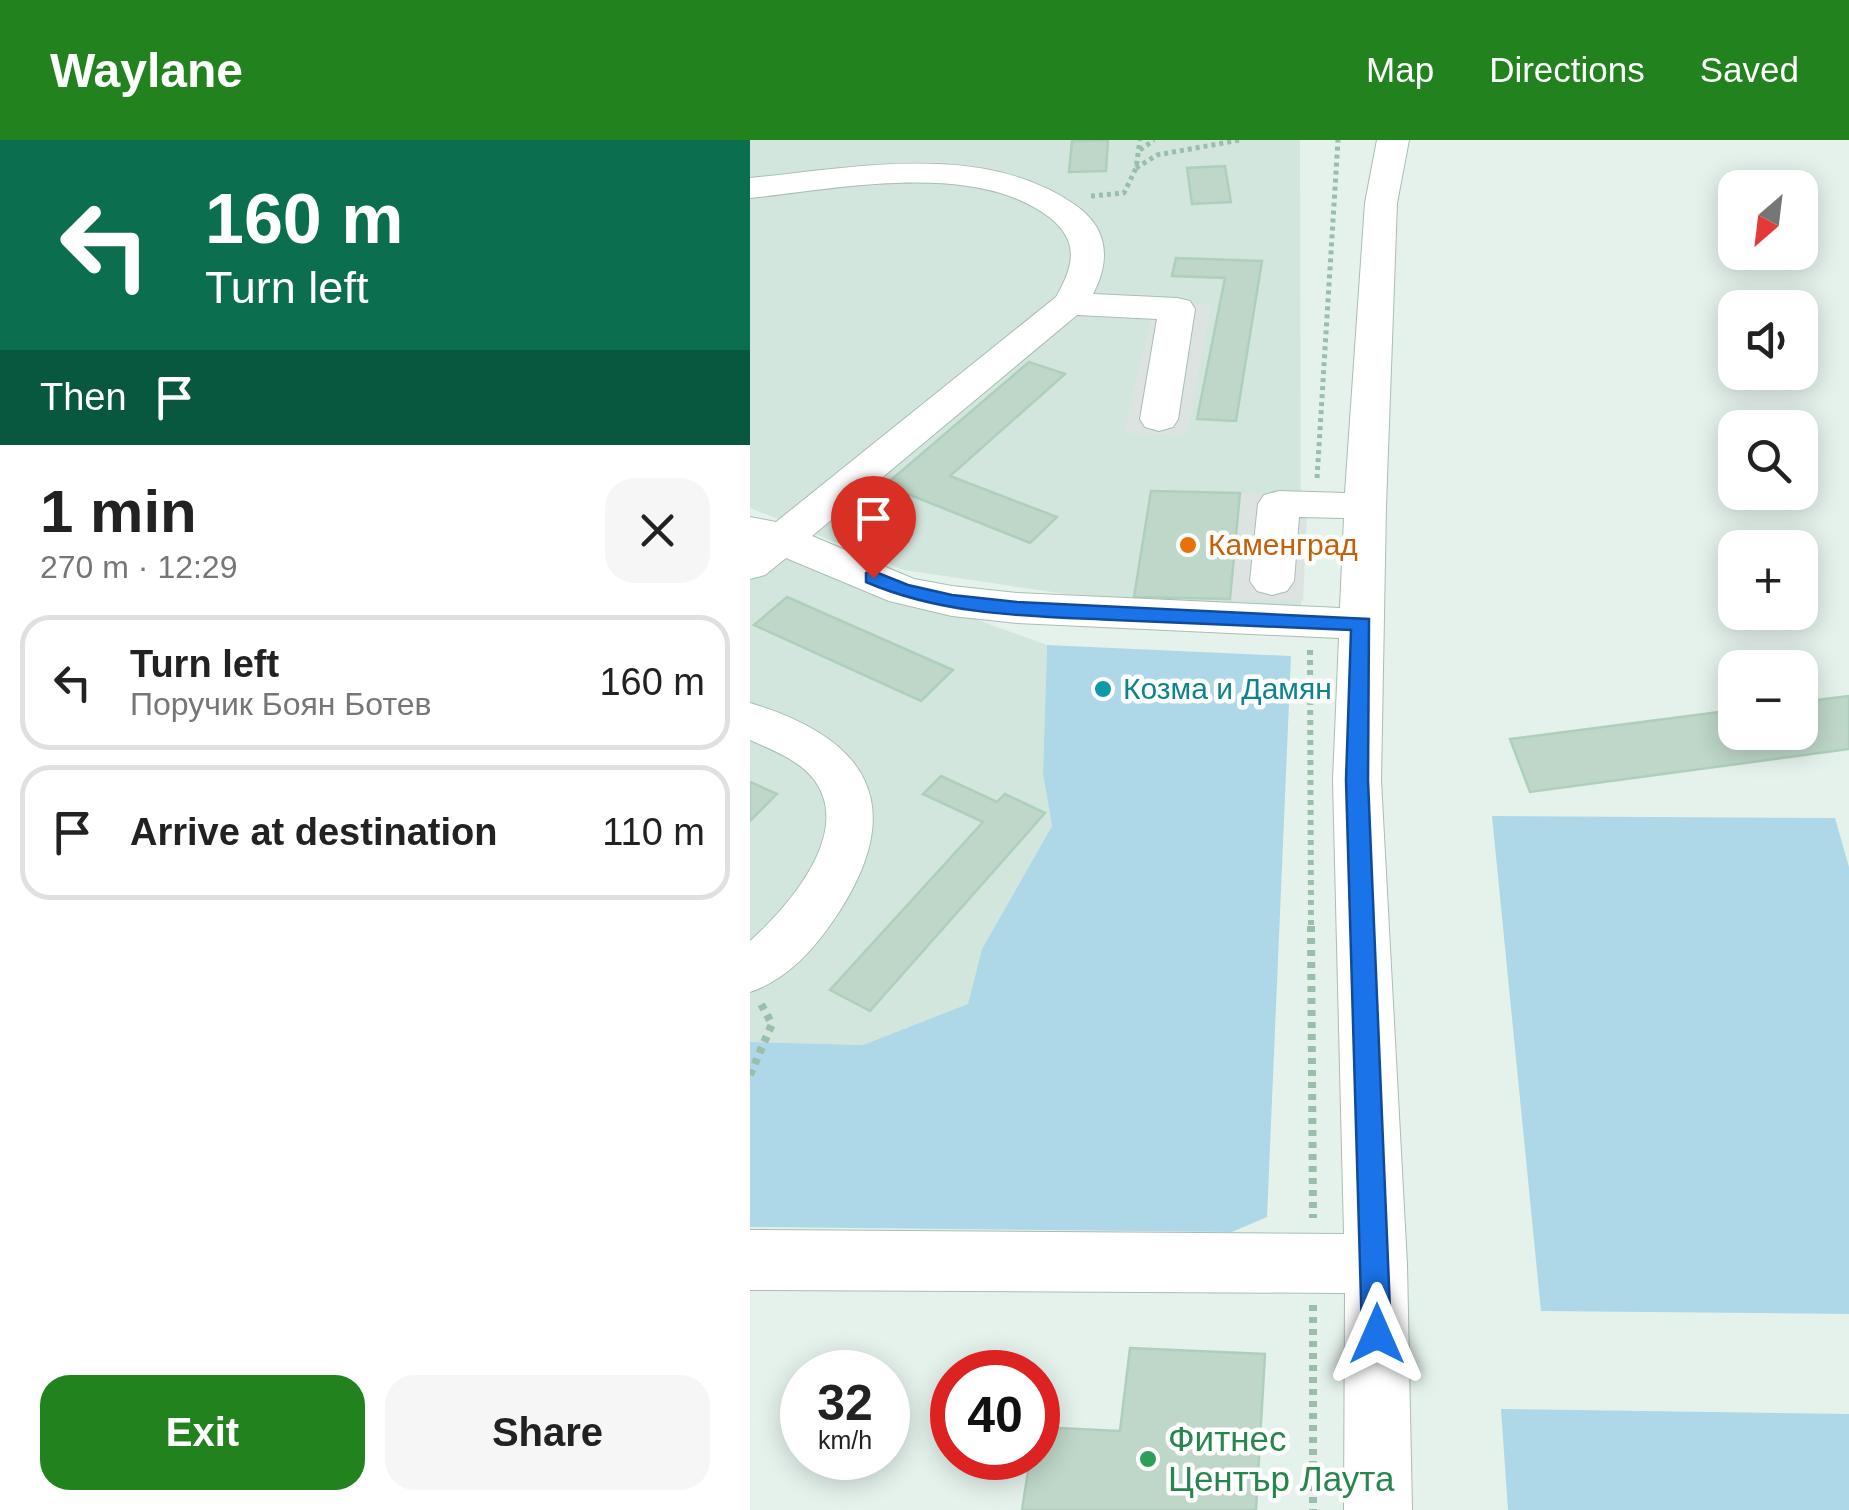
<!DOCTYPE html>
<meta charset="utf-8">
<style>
body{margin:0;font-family:Arial,sans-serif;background:#f6f6f6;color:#222;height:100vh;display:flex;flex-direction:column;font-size:38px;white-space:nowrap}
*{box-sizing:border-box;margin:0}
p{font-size:32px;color:#767676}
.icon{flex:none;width:55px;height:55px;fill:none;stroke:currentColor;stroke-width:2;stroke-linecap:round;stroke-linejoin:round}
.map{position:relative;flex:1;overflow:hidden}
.details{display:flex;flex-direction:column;background:#fff;width:750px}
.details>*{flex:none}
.banner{background:#0b6e4f;color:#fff;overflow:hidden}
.needle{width:65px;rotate:208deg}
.fabs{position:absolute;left:968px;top:30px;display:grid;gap:20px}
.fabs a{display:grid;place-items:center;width:100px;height:100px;border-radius:20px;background:#fff;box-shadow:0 5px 25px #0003;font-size:50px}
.speed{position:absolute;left:30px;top:1210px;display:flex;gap:20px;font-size:50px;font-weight:700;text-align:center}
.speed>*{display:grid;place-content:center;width:130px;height:130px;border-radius:50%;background:#fff;box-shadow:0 5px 25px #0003;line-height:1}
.speed small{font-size:25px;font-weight:400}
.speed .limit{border:15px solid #d22;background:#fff;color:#111}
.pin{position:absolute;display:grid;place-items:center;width:85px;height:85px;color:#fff;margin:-102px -42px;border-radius:50% 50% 50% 0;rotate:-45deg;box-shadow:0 0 10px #0007}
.pin .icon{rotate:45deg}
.me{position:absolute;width:110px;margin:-55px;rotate:0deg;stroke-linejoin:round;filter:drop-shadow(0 0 8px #0008)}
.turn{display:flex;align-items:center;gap:35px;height:210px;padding:0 40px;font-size:45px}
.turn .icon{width:130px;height:130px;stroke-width:2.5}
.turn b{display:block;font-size:70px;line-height:85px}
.then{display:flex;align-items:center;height:95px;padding:0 40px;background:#0003;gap:20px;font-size:38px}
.round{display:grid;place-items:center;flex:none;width:105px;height:105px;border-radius:30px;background:#f6f6f6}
.head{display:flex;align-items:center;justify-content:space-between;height:170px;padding:0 40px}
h1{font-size:60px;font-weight:800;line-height:75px}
.action{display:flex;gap:20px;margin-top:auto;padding:20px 40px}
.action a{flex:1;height:115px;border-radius:30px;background:#21821e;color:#fff;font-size:40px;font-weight:800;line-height:115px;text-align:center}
.action a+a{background:#f6f6f6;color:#222}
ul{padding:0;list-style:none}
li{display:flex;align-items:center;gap:30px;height:135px;margin:0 20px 15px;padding:0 20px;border:5px solid #e0e0e0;border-radius:30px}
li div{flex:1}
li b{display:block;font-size:38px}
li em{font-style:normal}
header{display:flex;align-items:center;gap:60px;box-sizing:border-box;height:140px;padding:0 50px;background:#21821e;color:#fff}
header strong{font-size:48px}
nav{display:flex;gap:55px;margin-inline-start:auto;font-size:35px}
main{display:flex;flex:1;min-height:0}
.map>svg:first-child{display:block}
.residential{fill:#d3e6dd}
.green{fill:#aed8e7}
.parking{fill:#dde3e0}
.building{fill:#bed7c8;stroke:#aecfbc;stroke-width:2.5}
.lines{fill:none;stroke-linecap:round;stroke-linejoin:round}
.minor-casing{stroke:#a8beb2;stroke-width:2}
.path-far2{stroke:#99bfab;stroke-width:5;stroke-dasharray:4 4;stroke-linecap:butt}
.path-far1{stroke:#99bfab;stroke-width:6;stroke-dasharray:5 5;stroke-linecap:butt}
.path{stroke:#99bfab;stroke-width:8;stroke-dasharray:6 6;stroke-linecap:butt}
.minor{fill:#fff;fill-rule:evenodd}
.route{fill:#1a73e8;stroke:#114b97;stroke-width:2.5}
.food-dot{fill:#e8710a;stroke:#fff;stroke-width:4}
.culture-dot{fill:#0f9aa8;stroke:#fff;stroke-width:4}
.leisure-dot{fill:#2e9e5b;stroke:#fff;stroke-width:4}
.labels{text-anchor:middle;stroke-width:9;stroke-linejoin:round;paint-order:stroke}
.food-label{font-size:30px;fill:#c56008;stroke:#fff;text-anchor:start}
.culture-label{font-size:30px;fill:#0d838f;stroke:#fff;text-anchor:start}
.near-leisure-label{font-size:35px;fill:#27864d;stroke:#fff;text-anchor:start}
</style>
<header>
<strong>Waylane</strong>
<nav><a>Map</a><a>Directions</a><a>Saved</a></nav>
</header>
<main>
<section class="details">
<div class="banner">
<div class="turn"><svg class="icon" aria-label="left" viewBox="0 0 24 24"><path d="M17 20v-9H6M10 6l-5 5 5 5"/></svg><div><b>160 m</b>Turn left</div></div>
<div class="then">Then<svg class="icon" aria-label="arrive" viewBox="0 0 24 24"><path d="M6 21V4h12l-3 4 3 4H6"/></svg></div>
</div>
<div class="head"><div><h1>1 min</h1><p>270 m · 12:29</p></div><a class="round"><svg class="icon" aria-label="close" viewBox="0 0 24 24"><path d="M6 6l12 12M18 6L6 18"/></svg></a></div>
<ul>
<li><svg class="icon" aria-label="left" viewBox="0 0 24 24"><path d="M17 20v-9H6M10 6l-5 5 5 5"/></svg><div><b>Turn left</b><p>Поручик Боян Ботев</p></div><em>160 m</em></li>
<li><svg class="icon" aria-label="arrive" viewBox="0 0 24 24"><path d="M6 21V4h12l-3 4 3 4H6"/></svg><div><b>Arrive at destination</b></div><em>110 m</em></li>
</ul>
<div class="action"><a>Exit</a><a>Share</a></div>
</section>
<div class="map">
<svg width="1099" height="1370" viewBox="0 0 1099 1370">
<rect width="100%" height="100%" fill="#e5f2ec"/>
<!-- residential -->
<g class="residential">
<polygon points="0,0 550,0 551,470 356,460 154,430 0,368"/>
<polygon points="0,398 297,505 293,634 302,686 232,809 218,865 113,905 0,902"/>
</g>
<!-- green -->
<g class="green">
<polygon points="297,505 541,516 517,1077 482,1092 0,1087 0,902 113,905 218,864 232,809 302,686 293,634"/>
<polygon points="742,676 1085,678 1099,727 1099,1174 791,1171"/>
<polygon points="751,1269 1099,1274 1099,1370 758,1370"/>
</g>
<!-- parking -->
<g class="parking">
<polygon points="405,163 461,165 437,295 374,293"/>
<polygon points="490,353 558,355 553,461 480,459"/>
</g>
<!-- building -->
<g class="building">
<polygon points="358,0 356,31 319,32 322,1"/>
<polygon points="475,26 481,62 442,64 437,28"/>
<polygon points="426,118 512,121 486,281 447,279 475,138 422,136"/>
<polygon points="279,222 315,234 200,336 307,377 280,403 135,345"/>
<polygon points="401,351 490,353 480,459 384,457"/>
<polygon points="37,457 203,530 171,561 4,485"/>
<polygon points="1099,556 1099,609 780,652 760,599 985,570 985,592 1050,592 1050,562"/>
<polygon points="191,636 247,662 255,654 295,673 120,871 80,850 233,682 173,654"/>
<polygon points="0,642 27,654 0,681"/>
<polygon points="380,1208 515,1214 506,1370 272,1370 280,1318 288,1318 288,1287 370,1291"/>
</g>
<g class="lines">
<!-- minor casing -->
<g class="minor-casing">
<g id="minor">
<path d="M627 0H659L647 63 636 366 631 640 657 1124 662 1370H594L595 1153 0 1150V1090L594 1094 583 640 589 498 267 483 202 476 139 461 36 418 15 435 0 439V377L26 382 306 157C324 126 330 101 299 77 224 20 88 49 0 58V38C105 28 236 0 328 67 359 90 360 122 343 154L427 158 440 161 445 169 428 279 423 287 409 291 395 287 390 279 407 179 327 175 62 396 164 439 202 446 267 453 590 468 594 378 549 377 544 441 537 451 522 455 507 451 500 441 508 364 514 355 529 351 595 353 615 63Z"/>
<path d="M0 563C116 598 159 663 89 772 67 806 39 839 0 852V801C37 768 103 694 65 641 50 620 22 610 0 600Z"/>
</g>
</g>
<!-- path-far2 -->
<g class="path-far2">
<polyline points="390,10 404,0"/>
<polyline points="386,28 407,15 490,0"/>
<polyline points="341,56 374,53 386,28 390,0"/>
<polyline points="567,338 588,0"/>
</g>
<!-- path-far1 -->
<polyline class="path-far1" points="560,510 561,789"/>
<!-- path -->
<g class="path">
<polyline points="561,786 563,1078"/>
<polyline points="0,935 22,884 11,864"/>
<polyline points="563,1165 563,1370"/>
</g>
<!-- minor -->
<use href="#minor" class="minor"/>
</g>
<!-- route -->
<path class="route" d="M123 431 158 445 202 455 267 462 619 479 618 640 641 1194 637 1204 627 1208 616 1204 612 1194 596 640 601 490C522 487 443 483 364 480 280 476 195 476 116 442V433Z"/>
<!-- markers -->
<circle class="food-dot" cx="438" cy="405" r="10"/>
<circle class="culture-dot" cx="353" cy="549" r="10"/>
<circle class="leisure-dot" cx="398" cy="1319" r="10"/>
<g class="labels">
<!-- food labels -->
<g class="food-label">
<text x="458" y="415">Каменград</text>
</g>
<!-- culture labels -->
<g class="culture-label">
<text x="373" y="559">Козма и Дамян</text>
</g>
<!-- near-leisure labels -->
<g class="near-leisure-label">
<text x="418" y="1311">Фитнес<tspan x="418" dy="40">Център Лаута</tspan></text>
</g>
</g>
</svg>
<div class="fabs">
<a><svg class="needle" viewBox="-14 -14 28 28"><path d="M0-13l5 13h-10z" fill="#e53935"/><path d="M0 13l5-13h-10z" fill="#767676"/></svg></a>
<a><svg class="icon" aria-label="sound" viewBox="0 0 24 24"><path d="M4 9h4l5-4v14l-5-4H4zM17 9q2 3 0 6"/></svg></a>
<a><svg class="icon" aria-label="search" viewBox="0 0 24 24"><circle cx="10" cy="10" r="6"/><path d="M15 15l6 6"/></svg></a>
<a>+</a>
<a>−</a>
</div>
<div class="speed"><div>32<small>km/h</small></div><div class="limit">40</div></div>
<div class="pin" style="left:123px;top:438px;background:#d93025"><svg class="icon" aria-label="arrive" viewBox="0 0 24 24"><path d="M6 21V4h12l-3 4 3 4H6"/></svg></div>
<svg class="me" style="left:627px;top:1194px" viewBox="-20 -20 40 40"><path d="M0-17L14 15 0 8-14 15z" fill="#1a73e8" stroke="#fff" stroke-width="4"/></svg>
</div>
</main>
